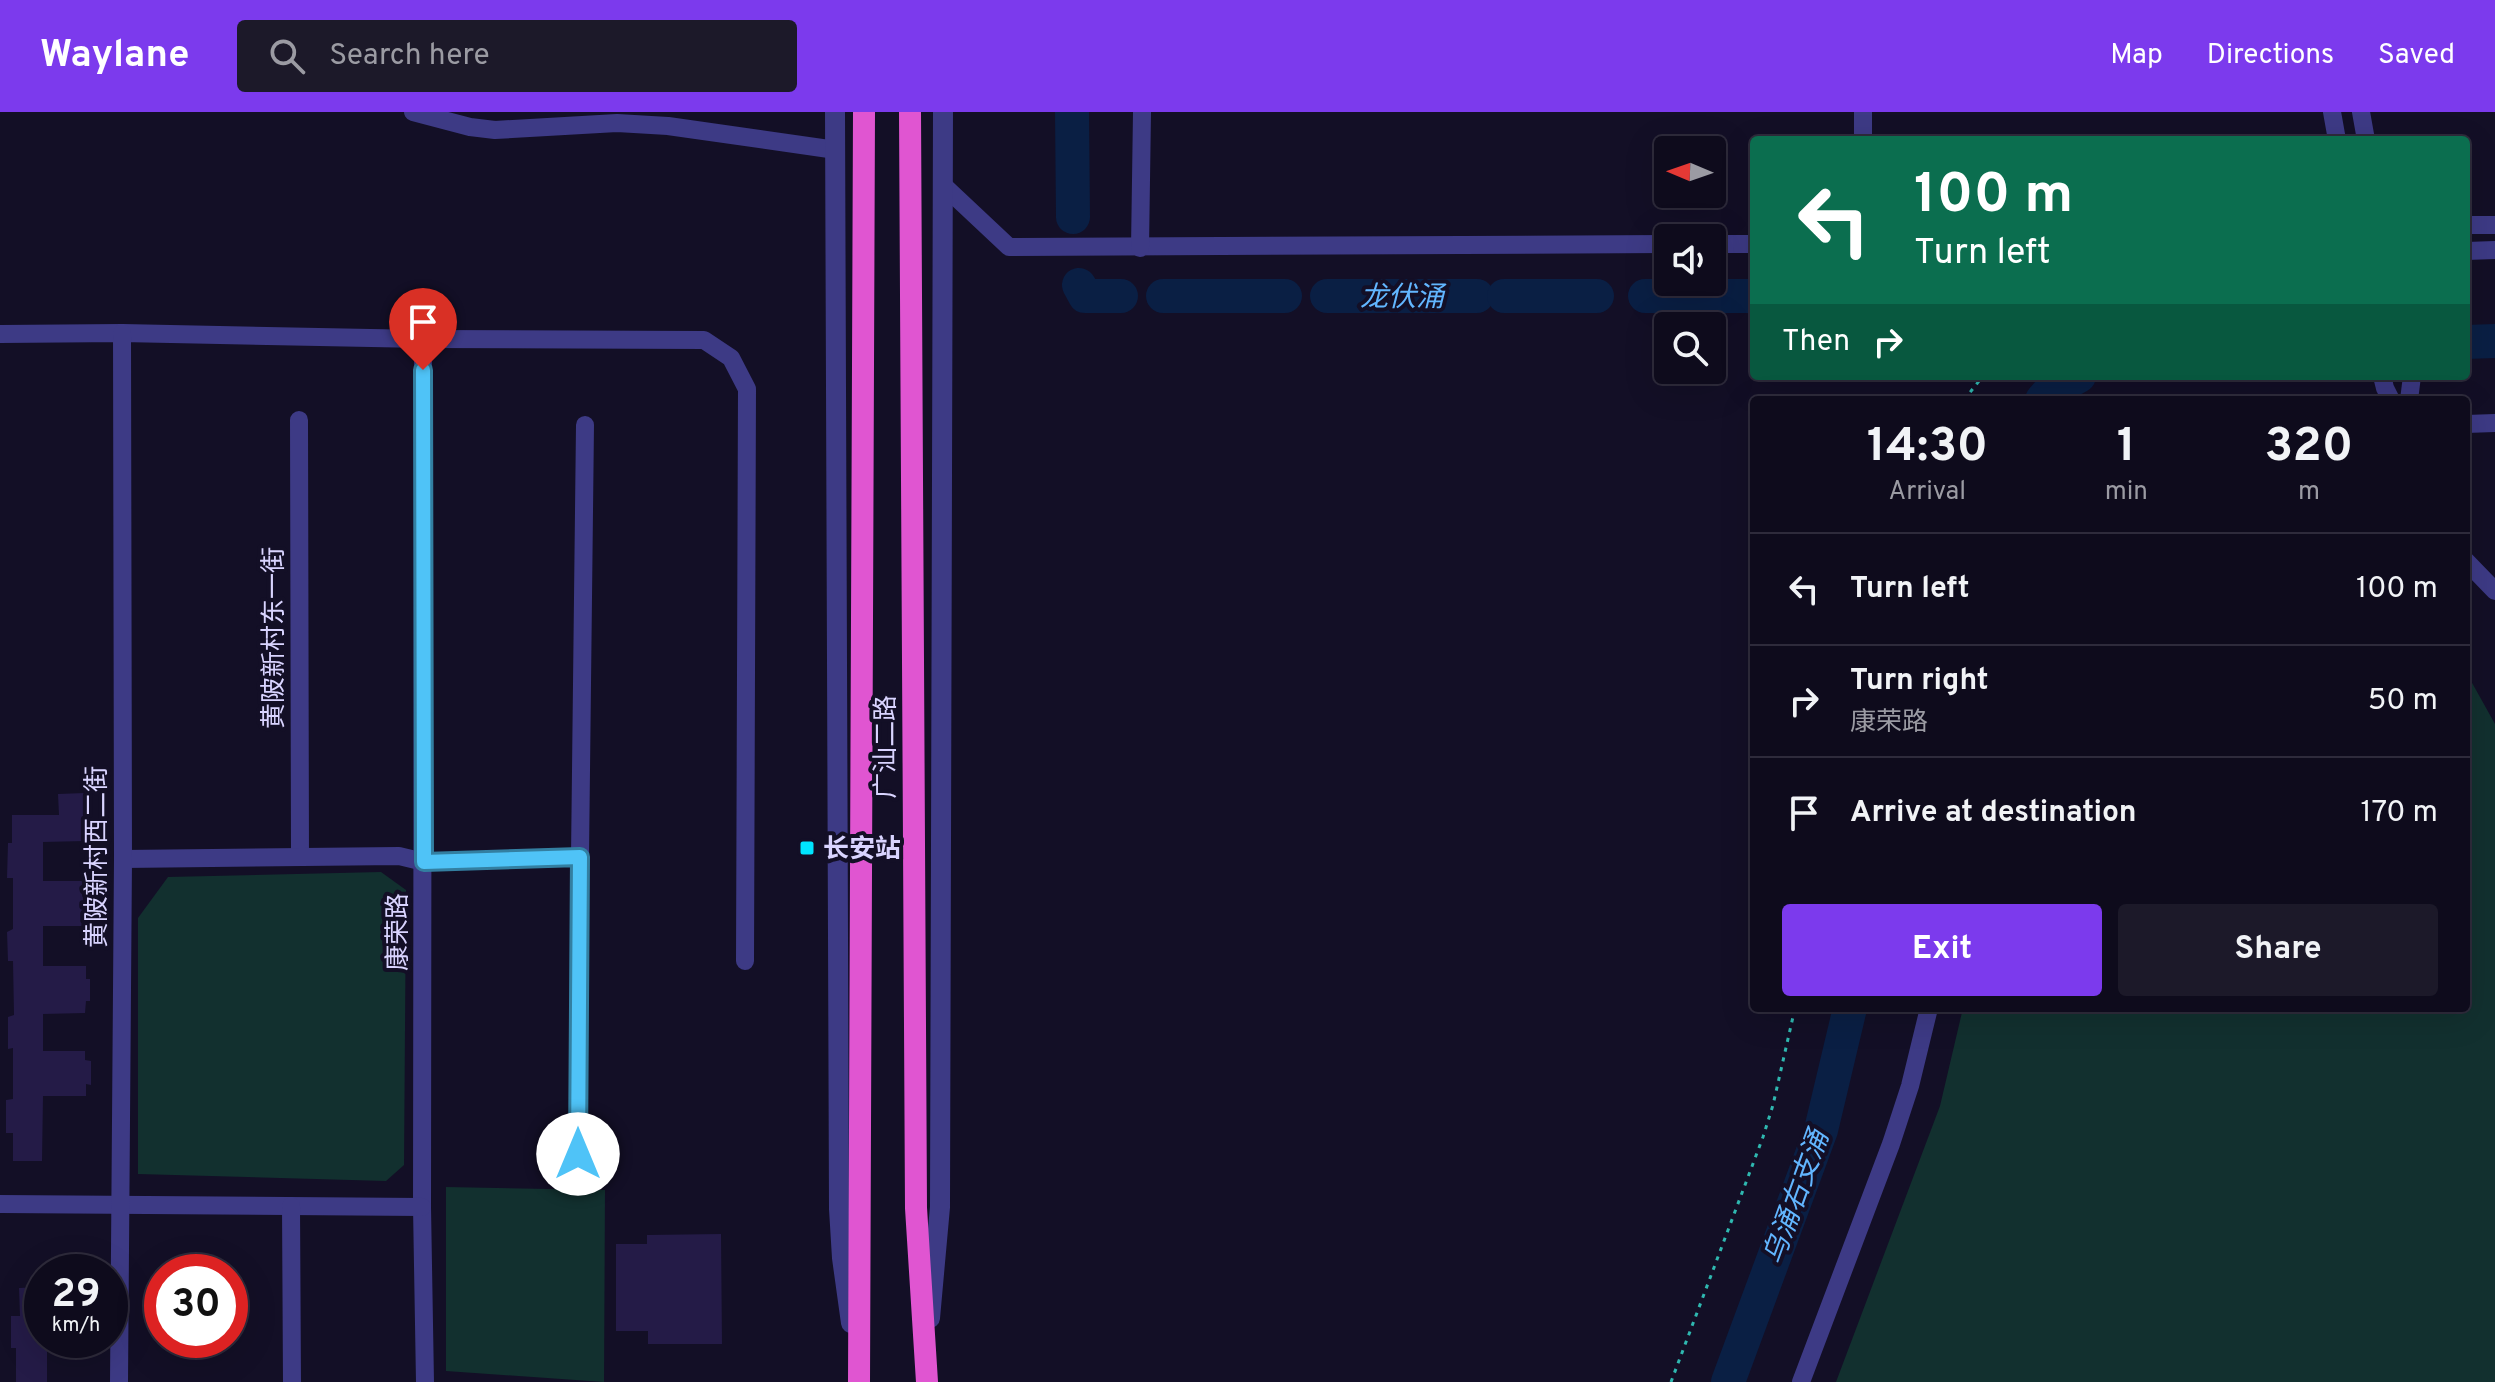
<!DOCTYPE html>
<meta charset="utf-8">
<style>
body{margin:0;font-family:Overpass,"Noto Sans SC",sans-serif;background:#1c1929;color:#f1f3f6;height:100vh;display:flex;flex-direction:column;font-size:30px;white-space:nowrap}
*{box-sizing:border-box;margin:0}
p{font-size:26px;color:#9b9ba3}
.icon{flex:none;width:44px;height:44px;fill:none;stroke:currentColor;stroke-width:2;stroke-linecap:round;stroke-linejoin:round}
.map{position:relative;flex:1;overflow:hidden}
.drawer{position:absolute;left:1750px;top:284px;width:720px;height:616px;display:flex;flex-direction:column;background:#0e0b1c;border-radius:8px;box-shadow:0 8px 32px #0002,0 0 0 2px #2e2b3b}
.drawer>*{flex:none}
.guide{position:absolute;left:1750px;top:24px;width:720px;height:244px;border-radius:8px;box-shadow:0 8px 32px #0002,0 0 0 2px #2e2b3b;background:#0b6e4f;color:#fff;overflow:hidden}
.needle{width:52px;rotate:272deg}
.buttons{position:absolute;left:1654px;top:24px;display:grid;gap:16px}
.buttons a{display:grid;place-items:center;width:72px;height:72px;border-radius:8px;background:#0e0b1c;box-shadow:0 8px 32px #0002,0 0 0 2px #2e2b3b;font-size:40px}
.speed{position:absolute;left:24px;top:1142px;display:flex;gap:16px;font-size:40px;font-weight:700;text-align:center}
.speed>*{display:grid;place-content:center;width:104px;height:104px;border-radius:50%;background:#0e0b1c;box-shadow:0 8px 32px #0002,0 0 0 2px #2e2b3b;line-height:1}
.speed small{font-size:20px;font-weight:400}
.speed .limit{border:12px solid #d22;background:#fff;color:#111}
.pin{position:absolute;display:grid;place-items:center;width:68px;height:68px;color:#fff;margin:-82px -34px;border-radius:50% 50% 50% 0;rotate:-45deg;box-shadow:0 0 8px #0007}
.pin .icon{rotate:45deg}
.me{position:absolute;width:88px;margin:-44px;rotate:0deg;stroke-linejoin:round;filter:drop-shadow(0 0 6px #0008)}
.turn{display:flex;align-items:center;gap:28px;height:168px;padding:0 32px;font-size:36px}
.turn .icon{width:104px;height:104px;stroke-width:2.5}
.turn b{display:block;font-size:56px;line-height:68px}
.then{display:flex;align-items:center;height:76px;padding:0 32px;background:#0003;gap:16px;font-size:30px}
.eta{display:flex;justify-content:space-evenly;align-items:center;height:136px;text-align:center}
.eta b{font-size:48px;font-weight:700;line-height:56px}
.action{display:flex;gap:16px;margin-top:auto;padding:16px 32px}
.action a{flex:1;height:92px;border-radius:8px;background:#7c3aed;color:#fff;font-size:32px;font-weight:700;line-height:92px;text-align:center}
.action a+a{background:#1c1929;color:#f1f3f6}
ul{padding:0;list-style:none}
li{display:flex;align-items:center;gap:24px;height:112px;padding:0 32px;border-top:2px solid #2e2b3b}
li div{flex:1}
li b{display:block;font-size:30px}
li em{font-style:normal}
header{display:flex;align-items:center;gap:48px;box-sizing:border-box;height:112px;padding:0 40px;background:#7c3aed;color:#fff}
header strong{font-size:38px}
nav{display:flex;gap:44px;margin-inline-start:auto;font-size:28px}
.search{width:560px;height:72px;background:#1c1929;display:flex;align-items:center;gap:20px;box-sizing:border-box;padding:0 28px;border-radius:8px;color:#9b9ba3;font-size:30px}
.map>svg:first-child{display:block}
.green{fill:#12302f}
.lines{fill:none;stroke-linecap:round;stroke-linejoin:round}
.river{stroke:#0a1f44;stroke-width:34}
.building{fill:#241b47}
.path{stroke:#2fb8b0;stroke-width:3;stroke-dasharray:4 6;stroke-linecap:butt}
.minor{stroke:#3d3a85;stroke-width:18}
.tertiary{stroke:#3d3a85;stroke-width:20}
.trunk{stroke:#e055d1;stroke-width:22}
.route-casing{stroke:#337fa1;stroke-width:20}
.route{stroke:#4fc3f7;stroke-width:14}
.poi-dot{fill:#00e5ff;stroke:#130f26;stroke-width:3}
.labels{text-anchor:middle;stroke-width:8;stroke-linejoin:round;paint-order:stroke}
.street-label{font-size:26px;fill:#d9d4ff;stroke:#130f26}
.poi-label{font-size:26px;font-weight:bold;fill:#d9d4ff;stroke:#130f26;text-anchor:start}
.water-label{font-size:28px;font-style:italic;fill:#62b6ff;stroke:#130f26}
</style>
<header>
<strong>Waylane</strong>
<div class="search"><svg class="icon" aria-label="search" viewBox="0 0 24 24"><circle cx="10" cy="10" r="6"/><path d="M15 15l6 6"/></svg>Search here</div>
<nav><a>Map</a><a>Directions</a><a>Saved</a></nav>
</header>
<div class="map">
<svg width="2495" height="1270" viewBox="0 0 2495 1270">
<rect width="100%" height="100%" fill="#130f26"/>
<!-- green -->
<g class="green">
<polygon points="2466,560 2495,612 2495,1270 1836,1270 1940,994 1963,896 2466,896"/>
<polygon points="381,760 406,778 404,1053 386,1069 138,1062 138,806 168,765"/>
<polygon points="446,1075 605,1078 604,1270 446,1259"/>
</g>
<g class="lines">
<!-- river -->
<g class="river">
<polyline points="1072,0 1073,105"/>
<polyline points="1079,173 1085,184 1121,184"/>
<polyline points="1163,184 1285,184"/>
<polyline points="1327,184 1477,184"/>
<polyline points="1504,184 1597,184"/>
<polyline points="1645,184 1754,184"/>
<polyline points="2466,230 2495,229"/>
<polyline points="2042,288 2049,280 2079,264"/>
<polyline points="1728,1270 1821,1018 1850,896"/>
</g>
</g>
<!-- building -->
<g class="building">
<polygon points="85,681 85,693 89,695 88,717 84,718 85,729 43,730 43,769 85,769 85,780 89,780 89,803 85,804 85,814 43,814 43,854 86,854 86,867 90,867 90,889 86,889 85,901 43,902 43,939 85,939 85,948 91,949 91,973 86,972 86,984 43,984 42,1049 13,1049 13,1021 6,1021 6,988 13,987 13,936 8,937 8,905 14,903 13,849 8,849 7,820 13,817 13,766 7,766 8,731 12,731 12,703 59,703 58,682"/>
<polygon points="721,1122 722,1232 648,1232 648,1219 616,1219 616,1132 647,1132 647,1123"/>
<polygon points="42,1175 42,1228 47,1228 47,1270 16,1270 16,1236 11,1236 11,1204 20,1204 19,1176"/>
</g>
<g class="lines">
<!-- path -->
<g class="path">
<polyline points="1964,288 1983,264"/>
<polyline points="1671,1270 1763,1025 1773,993 1795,896"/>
</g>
<!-- minor -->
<g class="minor">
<polyline points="413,0 470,15 495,18 617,11 668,14 836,38"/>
<polyline points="2332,0 2337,28"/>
<polyline points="2361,0 2366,28"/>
<polyline points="1863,28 1863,0"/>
<polyline points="943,73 1009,135 1668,132"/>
<polyline points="2466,113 2495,113"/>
<polyline points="1712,132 1754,132"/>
<polyline points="1140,136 1142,0"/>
<polyline points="2466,139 2495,138"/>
<polyline points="0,222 122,221 423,227 704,228 731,246 747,277 745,849"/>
<polyline points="423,227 422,1095 425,1270"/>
<polyline points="2382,264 2385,276 2391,288"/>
<polyline points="2409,288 2412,264"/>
<polyline points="299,308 300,745"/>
<polyline points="2466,312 2495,311"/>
<polyline points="2466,449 2495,479"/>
<polyline points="580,745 585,313"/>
<polyline points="123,747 399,744 424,750 580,745 578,1042"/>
<polyline points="0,1092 422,1095"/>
<polyline points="291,1094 292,1270"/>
<polyline points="119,1270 123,747 122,221"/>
<polyline points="1801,1270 1891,1032 1910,974 1929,896"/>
</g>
<!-- tertiary -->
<g class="tertiary">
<polyline points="835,0 839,1097 842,1146 851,1211"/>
<polyline points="930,1206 940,1095 943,0"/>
</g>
<!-- trunk -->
<g class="trunk">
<polyline points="910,0 916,1096 927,1270"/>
<polyline points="859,1270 864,0"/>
</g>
</g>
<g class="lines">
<!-- route casing -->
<g class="route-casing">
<polyline id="route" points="423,258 424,750 580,745 578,1042"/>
</g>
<!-- route -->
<use href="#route" class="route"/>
</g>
<!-- markers -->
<rect class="poi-dot" x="799" y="728" width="16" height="16" rx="4"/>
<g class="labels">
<!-- street labels -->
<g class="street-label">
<text transform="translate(273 526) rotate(-90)" y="9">黄陂新村东一街</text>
<text transform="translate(885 635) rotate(-90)" y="9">广汕二路</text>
<text transform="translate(96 745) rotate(-90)" y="9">黄陂新村西二街</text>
<text transform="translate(397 820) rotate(-90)" y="9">康荣路</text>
</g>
<!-- poi labels -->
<g class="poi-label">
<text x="823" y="745">长安站</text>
</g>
<!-- water labels -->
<g class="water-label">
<text x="1402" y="194">龙伏涌</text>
<text transform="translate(1795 1085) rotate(-70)" y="10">乌涌右支涌</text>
</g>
</g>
</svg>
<div class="buttons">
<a><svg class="needle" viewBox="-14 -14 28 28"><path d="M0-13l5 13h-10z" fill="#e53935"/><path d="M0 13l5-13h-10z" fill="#9b9ba3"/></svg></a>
<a><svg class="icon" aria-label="sound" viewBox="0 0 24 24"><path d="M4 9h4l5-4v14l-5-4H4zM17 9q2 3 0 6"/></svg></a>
<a><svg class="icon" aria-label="search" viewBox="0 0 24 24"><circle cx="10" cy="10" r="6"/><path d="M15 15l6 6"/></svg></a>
</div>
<div class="speed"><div>29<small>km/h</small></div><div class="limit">30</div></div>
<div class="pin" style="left:423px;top:258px;background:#d93025"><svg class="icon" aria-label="arrive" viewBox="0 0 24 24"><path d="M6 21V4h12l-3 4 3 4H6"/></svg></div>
<svg class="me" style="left:578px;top:1042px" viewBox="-20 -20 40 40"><circle r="19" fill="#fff"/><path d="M0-13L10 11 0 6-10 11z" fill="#4fc3f7"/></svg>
<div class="guide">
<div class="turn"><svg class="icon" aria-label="left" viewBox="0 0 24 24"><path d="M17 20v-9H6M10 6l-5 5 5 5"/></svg><div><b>100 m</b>Turn left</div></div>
<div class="then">Then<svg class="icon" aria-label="right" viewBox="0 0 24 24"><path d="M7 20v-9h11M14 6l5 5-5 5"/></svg></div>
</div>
<section class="drawer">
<div class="eta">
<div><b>14:30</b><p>Arrival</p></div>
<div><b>1</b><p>min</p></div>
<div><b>320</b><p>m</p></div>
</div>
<ul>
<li><svg class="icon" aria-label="left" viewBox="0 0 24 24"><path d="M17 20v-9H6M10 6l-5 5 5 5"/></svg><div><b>Turn left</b></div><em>100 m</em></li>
<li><svg class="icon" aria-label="right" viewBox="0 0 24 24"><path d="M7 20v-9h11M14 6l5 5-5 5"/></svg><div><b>Turn right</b><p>康荣路</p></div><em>50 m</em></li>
<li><svg class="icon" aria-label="arrive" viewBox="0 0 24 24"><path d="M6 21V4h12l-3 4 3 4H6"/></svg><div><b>Arrive at destination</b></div><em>170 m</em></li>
</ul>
<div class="action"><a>Exit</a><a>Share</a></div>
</section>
</div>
